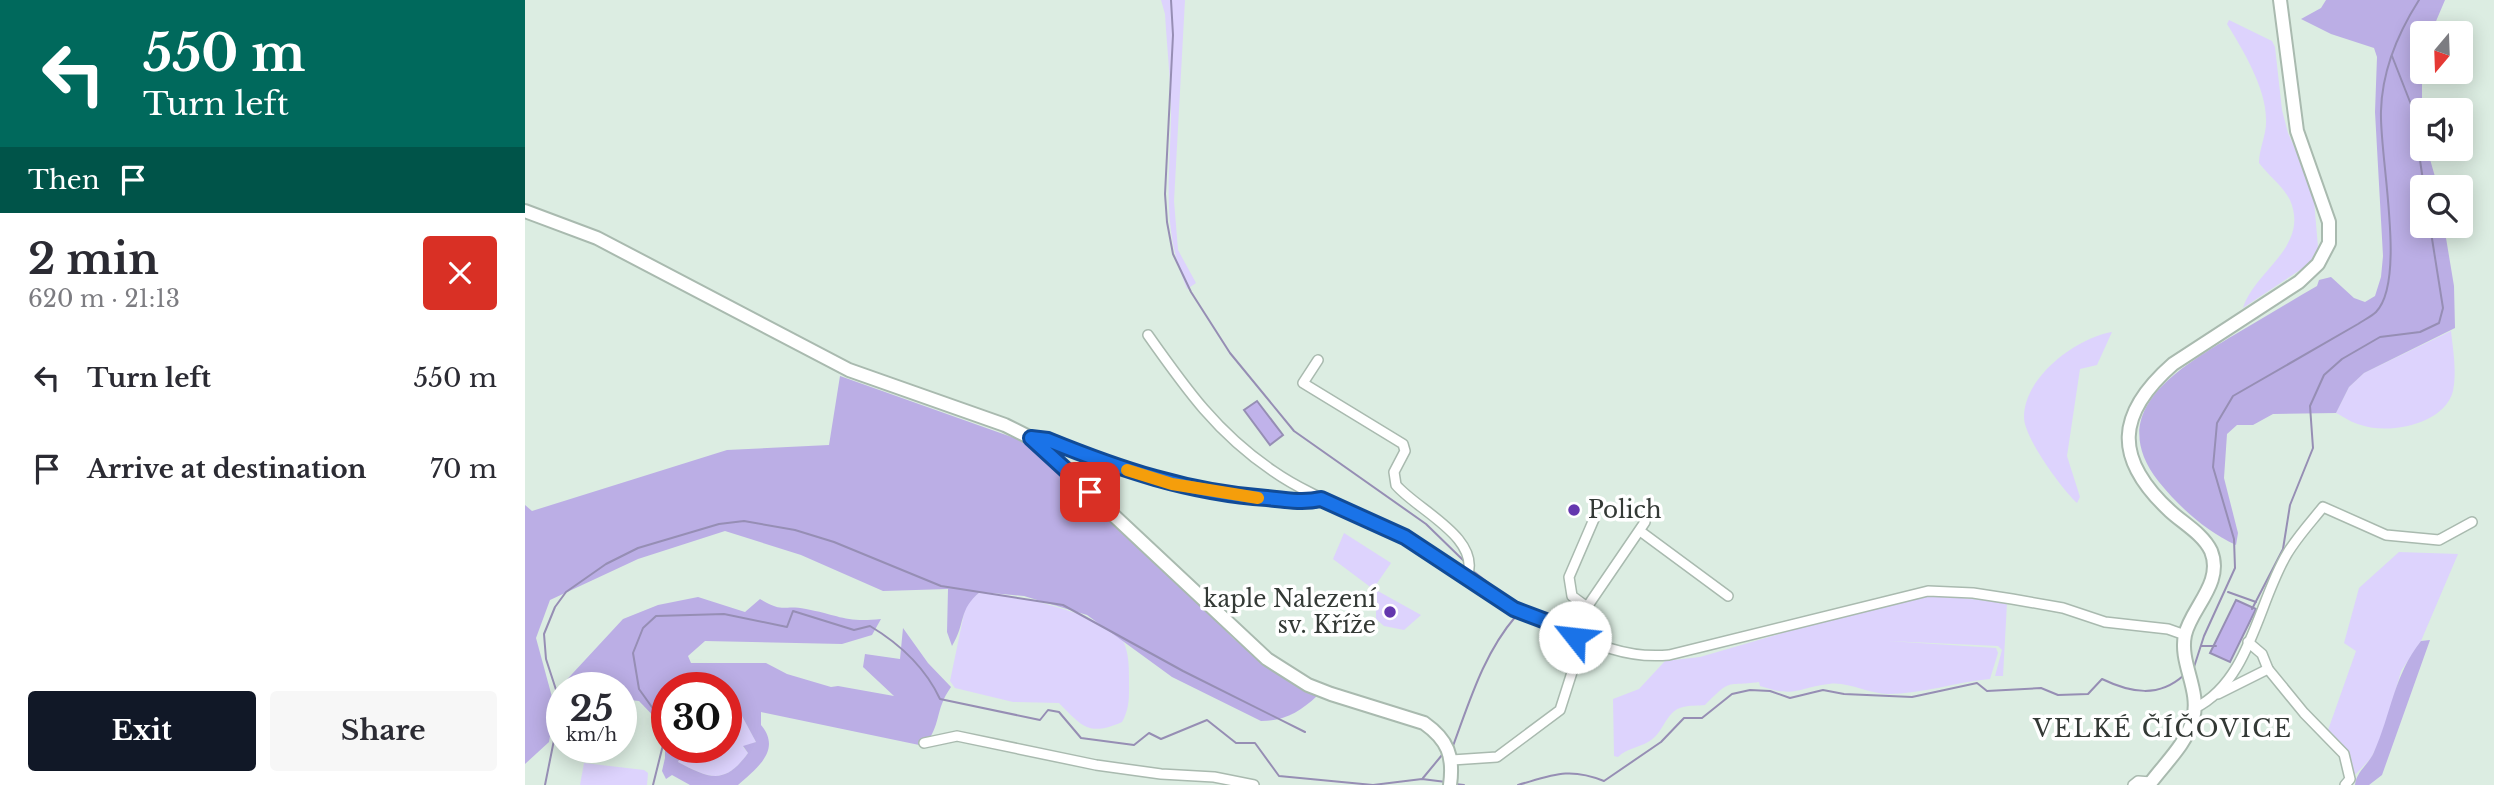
<!DOCTYPE html>
<meta charset="utf-8">
<style>
body{margin:0;font-family:"Libre Baskerville",serif;background:#f7f7f7;color:#2b2b33;height:100vh;display:flex;flex-direction:column;font-size:26px;white-space:nowrap}
*{box-sizing:border-box;margin:0}
p{font-size:23px;color:#7c7c81}
.icon{flex:none;width:38px;height:38px;fill:none;stroke:currentColor;stroke-width:2;stroke-linecap:round;stroke-linejoin:round}
.map{position:relative;flex:1;overflow:hidden}
.details{display:flex;flex-direction:column;background:#fff;width:525px}
.details>*{flex:none}
.guide{background:#00695c;color:#fff;overflow:hidden}
.needle{width:46px;rotate:199deg}
.tools{position:absolute;left:1885px;top:21px;display:grid;gap:14px}
.tools a{display:grid;place-items:center;width:63px;height:63px;border-radius:7px;background:#fff;box-shadow:0 4px 18px #0003;font-size:35px}
.speed{position:absolute;left:21px;top:672px;display:flex;gap:14px;font-size:35px;font-weight:700;text-align:center}
.speed>*{display:grid;place-content:center;width:91px;height:91px;border-radius:50%;background:#fff;box-shadow:0 4px 18px #0003;line-height:1}
.speed small{font-size:18px;font-weight:400}
.speed .limit{border:10px solid #d22;background:#fff;color:#111}
.pin{position:absolute;display:grid;place-items:center;width:60px;height:60px;color:#fff;margin:-30px;border-radius:14px;box-shadow:0 4px 10px #0006}
.me{position:absolute;width:77px;margin:-38px;rotate:299deg;stroke-linejoin:round;filter:drop-shadow(0 0 5px #0008)}
.turn{display:flex;align-items:center;gap:24px;height:147px;padding:0 28px;font-size:32px}
.turn .icon{width:91px;height:91px;stroke-width:2.5}
.turn b{display:block;font-size:49px;line-height:60px}
.then{display:flex;align-items:center;height:66px;padding:0 28px;background:#0003;gap:14px;font-size:26px}
.round{display:grid;place-items:center;flex:none;width:74px;height:74px;border-radius:7px;background:#f7f7f7}
.overview{display:flex;align-items:center;justify-content:space-between;height:119px;padding:0 28px}
h1{font-size:42px;font-weight:700;line-height:52px}
.action{display:flex;gap:14px;margin-top:auto;padding:14px 28px}
.action a{flex:1;height:80px;border-radius:7px;background:#111827;color:#fff;font-size:28px;font-weight:700;line-height:80px;text-align:center}
.action a+a{background:#f7f7f7;color:#2b2b33}
ul{padding:0;list-style:none}
li{display:flex;align-items:center;gap:21px;height:91px;padding:0 28px}
li div{flex:1}
li b{display:block;font-size:26px}
li em{font-style:normal}
main{display:flex;flex:1;min-height:0}
.map>svg:first-child{display:block}
.green{fill:#ddd3fd}
.forest{fill:#bbaee5;fill-rule:evenodd}
.water{fill:#c0b2ea;stroke:#968eb4;stroke-width:2}
.lines{fill:none;stroke-linecap:round;stroke-linejoin:round}
.stream{stroke:#968eb4;stroke-width:2}
.street-casing{stroke:#a9baaf;stroke-width:12}
.secondary-casing{stroke:#a9baaf;stroke-width:16}
.street{stroke:#fff;stroke-width:9}
.secondary{stroke:#fff;stroke-width:12}
.route-casing{stroke:#114b97;stroke-width:18}
.route{stroke:#1a73e8;stroke-width:12}
.slow{stroke:#f59e0b;stroke-width:12}
.poi-dot{fill:#6437ae;stroke:#fff;stroke-width:2.5}
.labels{text-anchor:middle;stroke-width:7;stroke-linejoin:round;paint-order:stroke}
.poi-label{font-size:23px;fill:#333935;stroke:#fff;text-anchor:start}
.neighbourhood-label{font-size:24px;letter-spacing:2px;fill:#333935;stroke:#fff}
</style>
<main>
<section class="details">
<div class="guide">
<div class="turn"><svg class="icon" aria-label="left" viewBox="0 0 24 24"><path d="M17 20v-9H6M10 6l-5 5 5 5"/></svg><div><b>550 m</b>Turn left</div></div>
<div class="then">Then<svg class="icon" aria-label="arrive" viewBox="0 0 24 24"><path d="M6 21V4h12l-3 4 3 4H6"/></svg></div>
</div>
<div class="overview"><div><h1>2 min</h1><p>620 m · 21:13</p></div><a class="round" style="background:#d93025;color:#fff"><svg class="icon" aria-label="close" viewBox="0 0 24 24"><path d="M6 6l12 12M18 6L6 18"/></svg></a></div>
<ul>
<li><svg class="icon" aria-label="left" viewBox="0 0 24 24"><path d="M17 20v-9H6M10 6l-5 5 5 5"/></svg><div><b>Turn left</b></div><em>550 m</em></li>
<li><svg class="icon" aria-label="arrive" viewBox="0 0 24 24"><path d="M6 21V4h12l-3 4 3 4H6"/></svg><div><b>Arrive at destination</b></div><em>70 m</em></li>
</ul>
<div class="action"><a>Exit</a><a>Share</a></div>
</section>
<div class="map">
<svg width="1969" height="785" viewBox="0 0 1969 785">
<rect width="100%" height="100%" fill="#dcede2"/>
<!-- green -->
<g class="green">
<path d="M636 0H660L649 201 653 250 671 283 662 289C636 228 645 179 646 116 646 82 642 48 640 14Z"/>
<path d="M1704 20 1747 41 1750 47 1757 110 1763 133 1788 189 1793 247 1784 264 1718 308C1730 270 1785 247 1765 200 1758 186 1743 175 1734 163 1734 148 1742 134 1741 119 1741 88 1718 50 1702 24Z"/>
<path d="M1926 331C1928 350 1932 372 1928 391 1920 424 1864 435 1836 425 1827 423 1819 417 1811 413L1824 387 1839 373Z"/>
<path d="M1587 332 1572 365 1555 369 1542 456 1555 497 1552 503C1537 489 1499 438 1499 417 1499 377 1551 338 1587 332Z"/>
<polygon points="819,533 866,563 848,589 808,559"/>
<polygon points="1874,552 1933,554 1896,641 1876,671 1859,732 1846,758 1828,777 1802,733 1831,651 1819,643 1834,588"/>
<polygon points="851,590 896,615 879,630 859,626 851,619"/>
<path d="M455 592C485 593 585 615 599 643 604 654 604 669 604 680 604 696 605 708 597 722 563 737 557 726 534 703L488 702 430 688 425 681 441 604Z"/>
<path d="M1410 595 1482 603 1478 676H1470L1477 650 1473 646 1363 641 1471 648 1473 653 1465 679C1431 682 1397 694 1363 694 1344 694 1322 681 1304 684 1271 688 1271 698 1235 686L1234 682C1199 687 1208 677 1180 705 1173 706 1165 705 1158 707 1140 711 1139 734 1123 742 1113 748 1102 748 1093 757L1089 756 1088 699 1114 689 1140 661 1175 657 1347 607Z"/>
<path d="M201 712 217 716 231 742 218 747 223 753C200 785 185 779 153 762L160 747H201Z"/>
<polygon points="59,763 119,770 123,773 122,785 55,785"/>
</g>
<!-- forest -->
<g class="forest">
<path d="M1801 0H1920L1906 33H1897V149H1902L1913 187H1897V226H1919L1929 286 1930 328 1839 373 1824 387 1811 413 1748 414 1728 425H1712L1702 434 1699 478 1713 533 1711 545C1681 531 1655 508 1634 482 1578 411 1654 368 1709 335 1737 319 1764 302 1792 286L1794 280 1806 277 1829 298 1840 302 1850 296 1856 277 1858 256 1850 112 1852 57 1849 48 1806 34 1776 19 1796 8Z"/>
<path d="M315 376 506 444 596 526 708 638 739 664 792 696C775 712 759 721 736 721L647 677 562 615 499 596 455 592C433 610 441 623 427 646L422 632 423 589 358 591 276 555 200 531 113 559 25 600 11 638 30 708 24 742 0 764V505L7 511 202 450 304 445Z"/>
<path d="M173 597 220 612 235 599C261 614 257 604 281 609 314 615 320 623 356 619L347 635 317 644 180 641 163 656 166 663H241L262 674 306 687 313 686 369 696 338 667 340 654 375 659 378 628 403 663 426 687C409 711 417 725 399 746L236 712V725C257 750 232 768 213 785H165L147 775 141 779 137 771 140 758V728L114 701 96 699V688L35 687 98 619 133 605ZM142 688H201V712L217 716 231 742 218 746 223 753C200 785 185 779 153 762L160 747H142Z"/>
<path d="M1905 640 1857 775 1844 785H1830C1831 772 1844 764 1849 752 1866 714 1869 675 1896 641Z"/>
</g>
<!-- water -->
<g class="water">
<polygon points="732,401 758,435 745,445 719,410"/>
<polygon points="1711,600 1731,609 1705,662 1685,653"/>
</g>
<g class="lines">
<!-- stream -->
<g class="stream">
<polyline points="646,0 648,35 640,194 642,222 648,254 666,292 705,353 769,431 901,524 939,561"/>
<polyline points="1867,56 1887,107 1899,187"/>
<polyline points="948,571 992,605"/>
<polyline points="1703,592 1731,602"/>
<polyline points="1727,609 1758,549 1765,505 1788,448 1785,406 1799,375 1817,359 1855,337 1895,332 1914,323 1918,308 1905,226"/>
<polyline points="1676,646 1691,646"/>
<path d="M1669 667 1679 636 1710 568 1709 539 1688 467 1692 423 1708 396 1833 324C1839 320 1847 316 1851 312 1882 280 1854 155 1856 111 1857 71 1873 33 1894 0"/>
<path d="M928 746C945 700 959 653 991 616"/>
<polyline points="898,778 917,755"/>
<polyline points="930,784 939,785"/>
<polyline points="20,785 36,705 21,659 19,634 30,607 41,592 81,564 113,548 194,524 219,521 270,530 309,542 416,586 538,605 658,671 780,732"/>
<path d="M128 785 138 745 134 717 114 689 108 653 118 628 131 616 199 614 262 627 268 611 329 630 345 626C375 644 400 667 415 699L515 720 523 710 534 712 556 738 609 745 624 733 636 739 682 720 711 743H730L754 776 848 785 897 779 921 782"/>
<path d="M993 785C1028 775 1044 767 1079 781L1136 742 1159 718H1177L1207 694 1225 690 1245 691 1265 698 1298 690 1319 694 1387 697 1452 683 1462 691 1516 688 1533 695 1563 694 1577 679C1606 693 1634 698 1659 675"/>
</g>
<!-- street casing -->
<g class="street-casing">
<g id="street">
<path d="M623 335C661 389 692 433 748 471 788 499 835 512 877 535 914 556 951 591 988 609 1002 616 1019 618 1033 626 1070 644 1101 659 1144 655L1403 591 1448 593 1487 599 1538 608 1580 622 1643 629 1660 635"/>
<path d="M793 360 778 383 878 444 880 451 869 472 871 485C892 510 957 538 942 577"/>
<path d="M506 438 523 440C595 468 665 493 742 499 760 500 779 503 796 499"/>
<polyline points="1115,531 1203,596"/>
<polyline points="1062,607 1047,596 1044,577 1069,519"/>
<polyline points="1723,642 1737,654 1743,669 1779,713 1819,754 1825,779 1820,785"/>
<polyline points="1693,694 1743,669"/>
<path d="M1670 708C1725 681 1733 602 1762 554 1772 537 1786 522 1798 507L1861 535 1914 540 1947 522"/>
<polyline points="399,743 432,736 571,765 636,774 689,777 729,785"/>
<polyline points="927,760 972,757 1035,710 1049,666 1052,627 1062,607 1120,522"/>
<polyline points="1608,785 1613,781 1626,782"/>
</g>
</g>
<!-- secondary casing -->
<g class="secondary-casing">
<g id="secondary">
<path d="M0 211 72 238 324 370 480 425 506 438 742 659 783 685 806 694 899 723C923 740 929 756 925 785"/>
<path d="M1624 785C1639 764 1661 745 1668 719 1676 690 1654 663 1660 635 1666 608 1699 583 1686 551 1678 534 1658 523 1645 511 1588 458 1591 414 1648 364L1774 282 1793 264 1804 243V222L1772 131 1755 0"/>
</g>
</g>
<!-- street -->
<use href="#street" class="street"/>
<!-- secondary -->
<use href="#secondary" class="secondary"/>
</g>
<g class="lines">
<!-- route casing -->
<g class="route-casing">
<path id="route" d="M565 492 506 438 523 440C594 469 665 493 742 498 760 500 779 503 796 499L880 537 989 609 1034 626 1050 637"/>
</g>
<!-- route -->
<use href="#route" class="route"/>
<!-- slow -->
<polyline class="slow" points="602,470 647,484 733,498"/>
</g>
<!-- markers -->
<g class="poi-dot">
<circle cx="1049" cy="510" r="7"/>
<circle cx="865" cy="612" r="7"/>
</g>
<g class="labels">
<!-- poi labels -->
<g class="poi-label">
<text x="1063" y="518">Polich</text>
<text x="851" y="607" text-anchor="end">kaple Nalezení<tspan x="851" dy="26">sv. Kříže</tspan></text>
</g>
<!-- neighbourhood labels -->
<g class="neighbourhood-label">
<text x="1638" y="737">VELKÉ ČÍČOVICE</text>
</g>
</g>
</svg>
<div class="tools">
<a><svg class="needle" viewBox="-14 -14 28 28"><path d="M0-13l5 13h-10z" fill="#e53935"/><path d="M0 13l5-13h-10z" fill="#7c7c81"/></svg></a>
<a><svg class="icon" aria-label="sound" viewBox="0 0 24 24"><path d="M4 9h4l5-4v14l-5-4H4zM17 9q2 3 0 6"/></svg></a>
<a><svg class="icon" aria-label="search" viewBox="0 0 24 24"><circle cx="10" cy="10" r="6"/><path d="M15 15l6 6"/></svg></a>
</div>
<div class="speed"><div>25<small>km/h</small></div><div class="limit">30</div></div>
<div class="pin" style="left:565px;top:492px;background:#d93025"><svg class="icon" aria-label="arrive" viewBox="0 0 24 24"><path d="M6 21V4h12l-3 4 3 4H6"/></svg></div>
<svg class="me" style="left:1050px;top:637px" viewBox="-20 -20 40 40"><circle r="19" fill="#fff"/><path d="M0-13L10 11 0 6-10 11z" fill="#1a73e8"/></svg>
</div>
</main>
